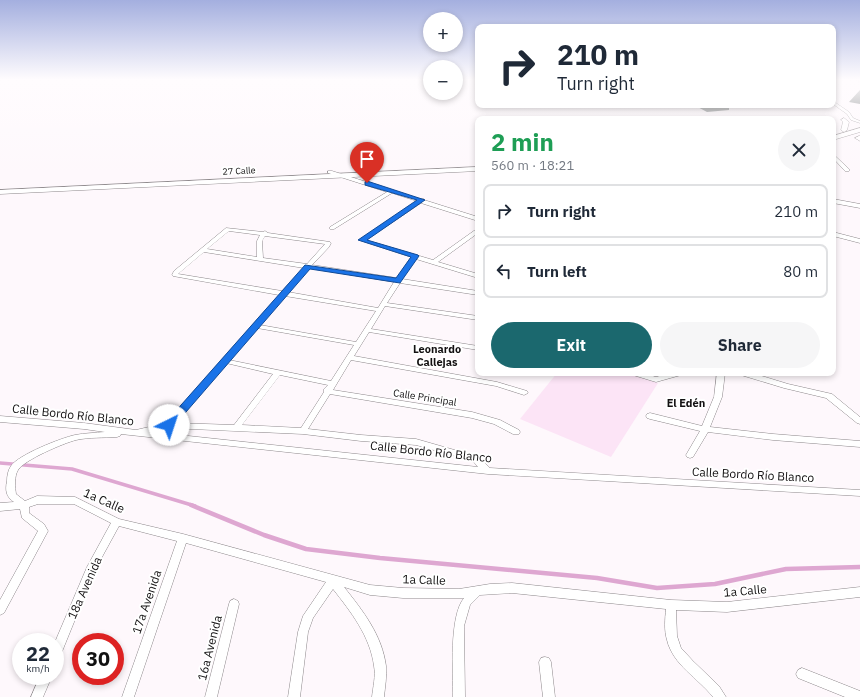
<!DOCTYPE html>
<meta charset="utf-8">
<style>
body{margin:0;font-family:"IBM Plex Sans",sans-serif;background:#f6f6f7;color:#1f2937;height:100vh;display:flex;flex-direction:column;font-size:15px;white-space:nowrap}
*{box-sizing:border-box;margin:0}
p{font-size:13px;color:#747a83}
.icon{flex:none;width:22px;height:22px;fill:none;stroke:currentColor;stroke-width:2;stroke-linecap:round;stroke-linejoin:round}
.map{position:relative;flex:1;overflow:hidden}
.panel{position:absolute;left:475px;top:116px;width:361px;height:260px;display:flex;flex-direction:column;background:#fff;border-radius:8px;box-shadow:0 2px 6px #0003}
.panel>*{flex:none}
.top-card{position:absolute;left:475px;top:24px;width:361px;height:84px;border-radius:8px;box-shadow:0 2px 6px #0003;background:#fff;color:#1f2937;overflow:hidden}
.controls{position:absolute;left:423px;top:12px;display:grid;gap:8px}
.controls a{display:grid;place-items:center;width:40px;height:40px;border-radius:50%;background:#fff;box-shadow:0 2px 6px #0003;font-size:20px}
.speed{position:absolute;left:12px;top:633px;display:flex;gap:8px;font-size:20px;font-weight:700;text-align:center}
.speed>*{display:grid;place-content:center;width:52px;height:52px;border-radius:50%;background:#fff;box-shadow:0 2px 6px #0003;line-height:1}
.speed small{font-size:10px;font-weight:400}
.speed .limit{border:6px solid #d22;background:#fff;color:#111}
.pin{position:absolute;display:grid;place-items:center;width:34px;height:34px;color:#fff;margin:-41px -17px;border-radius:50% 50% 50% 0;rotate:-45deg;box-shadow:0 0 4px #0007}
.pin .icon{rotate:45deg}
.me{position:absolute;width:44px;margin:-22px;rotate:41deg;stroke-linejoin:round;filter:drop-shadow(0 0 3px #0008)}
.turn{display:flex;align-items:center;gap:14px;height:84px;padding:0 16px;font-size:18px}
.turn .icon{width:52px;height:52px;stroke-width:2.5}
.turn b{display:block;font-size:28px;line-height:34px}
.round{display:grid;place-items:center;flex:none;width:42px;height:42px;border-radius:21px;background:#f6f6f7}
.overview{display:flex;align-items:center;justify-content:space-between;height:68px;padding:0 16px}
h1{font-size:24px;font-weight:700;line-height:30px;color:#1e9e55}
.cta{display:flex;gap:8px;margin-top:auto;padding:8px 16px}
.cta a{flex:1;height:46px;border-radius:24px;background:#1b686e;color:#fff;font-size:16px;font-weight:700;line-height:46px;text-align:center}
.cta a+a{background:#f6f6f7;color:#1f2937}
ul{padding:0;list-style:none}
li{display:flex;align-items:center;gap:12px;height:54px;margin:0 8px 6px;padding:0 8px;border:2px solid #e0e1e3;border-radius:8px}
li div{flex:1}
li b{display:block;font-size:15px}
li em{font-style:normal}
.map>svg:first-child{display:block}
.green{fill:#fce4f6}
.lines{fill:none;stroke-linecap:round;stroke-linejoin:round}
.stream-far1{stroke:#dea7d1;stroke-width:3.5}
.stream{stroke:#dea7d1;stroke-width:4.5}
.building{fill:#4f5656}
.minor-casing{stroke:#8c878a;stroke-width:1}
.tertiary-casing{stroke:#8c878a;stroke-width:1}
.trunk-casing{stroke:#d5d4d4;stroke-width:1}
.minor{fill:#fff;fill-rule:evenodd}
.tertiary{fill:#fff;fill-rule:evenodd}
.trunk{fill:#fec0f0;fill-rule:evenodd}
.route{fill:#1a73e8;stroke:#114b97}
.labels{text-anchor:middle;stroke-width:4;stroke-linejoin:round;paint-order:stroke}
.far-street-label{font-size:9px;fill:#131112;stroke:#fff}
.street-label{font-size:10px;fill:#131112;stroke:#fff}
.neighbourhood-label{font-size:11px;font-weight:bold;fill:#131112;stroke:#fff}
.near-street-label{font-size:12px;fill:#131112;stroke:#fff}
</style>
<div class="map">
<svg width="860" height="697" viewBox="0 0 860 697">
<rect width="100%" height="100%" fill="#fef8fc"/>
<!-- green -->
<polygon class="green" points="557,373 629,373 658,383 611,457 520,419"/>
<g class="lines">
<!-- stream-far1 -->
<polyline class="stream-far1" points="0,463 72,469 195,506"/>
<!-- stream -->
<polyline class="stream" points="191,505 264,535 306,549 380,558 597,578 657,588 715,584 786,569 860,567"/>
</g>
<!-- building -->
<g class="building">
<polygon points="860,90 860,104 849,102"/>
<polygon points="694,105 729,105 729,110 707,112"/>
</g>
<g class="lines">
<!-- minor casing -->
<g class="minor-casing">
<g id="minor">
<polygon points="833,101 849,112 853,118 860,121 860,123 851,120 847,114 833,104"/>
<polygon points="859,136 860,136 860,141 855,138"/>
<polygon points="833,154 849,169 849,171 845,171 833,158"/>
<path d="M328 171H332L420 199H424V200L478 217V221L421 203 366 240 433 260 478 228V233L438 262 478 274V278L416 259 402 279 478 291V295L400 283 387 303 478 316V320L385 306 371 329 478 346V350L369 332 354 356 497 382 527 391 528 393 524 395 496 386 351 360 333 390 472 412 500 420 519 430 520 432 519 434H513L494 424 472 418 330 394 308 429 361 435 416 439 479 457 490 468 860 490V496L488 474 121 434 120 436 117 437C104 438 89 437 76 440 64 443 24 460 18 470 14 477 15 487 16 494L25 501 37 496 75 497 119 519 183 534 370 585 403 588 459 589 490 584 512 583 671 600 727 602 860 587V597L727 612 676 610 677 636 681 648 693 661 719 686 726 697H713C698 678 673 665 667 640 664 630 665 619 666 609L512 593 480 595 470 605 464 626 465 697H453C453 673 449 616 464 598H403L370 595 344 587C363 611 382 635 386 666 387 676 385 687 384 697H372C373 687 376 676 374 666 370 636 351 612 333 589L313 618 308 632 300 697H288L298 632 303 616 326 582 186 543 134 697H122L177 541 119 526 96 568 59 659 55 660V642L87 567 111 523 74 504H38L29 507V513L44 524 48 531 4 613 0 615V600L38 531 22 518 20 509 0 511V503L14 502C6 497 5 490 7 481 7 476 8 470 11 466 18 455 61 438 75 435 85 433 95 433 105 432L84 429 0 422V416L84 423 136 430 166 423 279 295 173 276 172 275 174 271 226 228 263 232 265 231 268 233 330 242 331 243 329 247 312 265 397 278 411 257 359 240 417 201 392 193 334 229H330V227L387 192 328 173ZM229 231 260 235 257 241V257L207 249ZM265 236 325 244 307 264 263 258 262 241ZM204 252 304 268 282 291 178 274ZM310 268 394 282 378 308 288 292ZM285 296 376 311 356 342 260 325ZM257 328 354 345 331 381 229 360ZM226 363 273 374 234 425 176 423ZM280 375 328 385 324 389V392L301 428 242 425ZM169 428 303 434 361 441 416 445 473 461 478 467 151 432Z"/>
<polygon points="833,199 860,204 860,208 833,203"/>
<polygon points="833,232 860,239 860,243 833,236"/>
<polygon points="632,373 643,373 656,377 670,373 682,373 681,375 656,382 633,375"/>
<polygon points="717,373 725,373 722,397 710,427 773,434 860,441 860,447 773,440 708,432 693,457 690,458 687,457 686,455 700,431 650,419 647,418 646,416 647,414 650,413 702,426 714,397"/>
<polygon points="740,373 752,373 788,384 832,394 860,417 860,424 857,423 826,398 784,388 741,375"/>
<polygon points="234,599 238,601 239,604 217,697 205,697 229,604 230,601"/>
<polygon points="545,657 549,658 551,662 555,697 543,697 539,662 541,658"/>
<polygon points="802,668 860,691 860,697 845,697 798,678 796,674 798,670"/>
<polygon points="40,676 52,676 43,697 31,697"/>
</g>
</g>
<!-- tertiary casing -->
<g class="tertiary-casing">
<g id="tertiary">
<polygon points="844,118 849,122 847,130 844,132 841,130 843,122 841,120"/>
<polygon points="860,128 860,132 833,140 833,136"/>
<polygon points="478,167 478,171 0,194 0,190"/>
</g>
</g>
<!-- trunk casing -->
<g class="trunk-casing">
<polygon id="trunk" points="854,79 860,79 860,82"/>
</g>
<!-- minor -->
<use href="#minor" class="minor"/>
<!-- tertiary -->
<use href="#tertiary" class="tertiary"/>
<!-- trunk -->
<use href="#trunk" class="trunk"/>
</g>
<!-- sky -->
<linearGradient id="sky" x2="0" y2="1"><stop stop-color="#a4afdf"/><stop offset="0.45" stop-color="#fffcfe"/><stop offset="1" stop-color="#fffcfe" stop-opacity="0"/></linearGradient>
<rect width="860" height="177" fill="url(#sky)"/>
<!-- route -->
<polygon class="route" points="367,181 425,200 367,240 418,255 419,256 400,283 310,269 173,427 166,427 164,425 166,422 305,265 396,278 411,257 358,240 417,200 365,185 365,182"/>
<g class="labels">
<!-- far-street labels -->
<g class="far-street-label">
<text transform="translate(239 171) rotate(-3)" y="3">27 Calle</text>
</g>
<!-- street labels -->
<g class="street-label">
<text transform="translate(425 397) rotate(9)" y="4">Calle Principal</text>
</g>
<!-- neighbourhood labels -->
<g class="neighbourhood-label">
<text x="437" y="353">Leonardo<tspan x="437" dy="13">Callejas</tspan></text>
<text x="686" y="407">El Edén</text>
</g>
<!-- near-street labels -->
<g class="near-street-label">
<text transform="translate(73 415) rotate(6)" y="4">Calle Bordo Río Blanco</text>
<text transform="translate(431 452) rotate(6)" y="4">Calle Bordo Río Blanco</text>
<text transform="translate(753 475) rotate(3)" y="4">Calle Bordo Río Blanco</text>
<text transform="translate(104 501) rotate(24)" y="4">1a Calle</text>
<text transform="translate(424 580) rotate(2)" y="4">1a Calle</text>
<text transform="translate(85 588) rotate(-66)" y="4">18a Avenida</text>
<text transform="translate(745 591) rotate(-5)" y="4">1a Calle</text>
<text transform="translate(147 602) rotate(-71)" y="4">17a Avenida</text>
<text transform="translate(210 648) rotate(-76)" y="4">16a Avenida</text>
</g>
</g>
</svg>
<div class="controls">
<a>+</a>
<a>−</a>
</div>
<div class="speed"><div>22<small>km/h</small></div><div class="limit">30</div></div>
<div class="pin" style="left:367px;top:183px;background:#d93025"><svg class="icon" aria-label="arrive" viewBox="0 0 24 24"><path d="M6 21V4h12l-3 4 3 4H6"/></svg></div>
<svg class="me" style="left:169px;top:425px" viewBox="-20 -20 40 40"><circle r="19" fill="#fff"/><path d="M0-13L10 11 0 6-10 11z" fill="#1a73e8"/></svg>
<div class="top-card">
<div class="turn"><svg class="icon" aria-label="right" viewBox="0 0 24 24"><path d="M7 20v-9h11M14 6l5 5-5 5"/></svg><div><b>210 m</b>Turn right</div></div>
</div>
<section class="panel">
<div class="overview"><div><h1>2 min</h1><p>560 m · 18:21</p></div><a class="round"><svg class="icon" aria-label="close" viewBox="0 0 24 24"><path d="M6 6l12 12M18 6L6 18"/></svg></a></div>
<ul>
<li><svg class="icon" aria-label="right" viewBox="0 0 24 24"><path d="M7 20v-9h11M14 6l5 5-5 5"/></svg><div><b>Turn right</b></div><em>210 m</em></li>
<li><svg class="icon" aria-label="left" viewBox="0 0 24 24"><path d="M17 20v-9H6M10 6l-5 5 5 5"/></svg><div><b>Turn left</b></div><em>80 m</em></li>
</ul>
<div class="cta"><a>Exit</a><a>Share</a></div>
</section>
</div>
